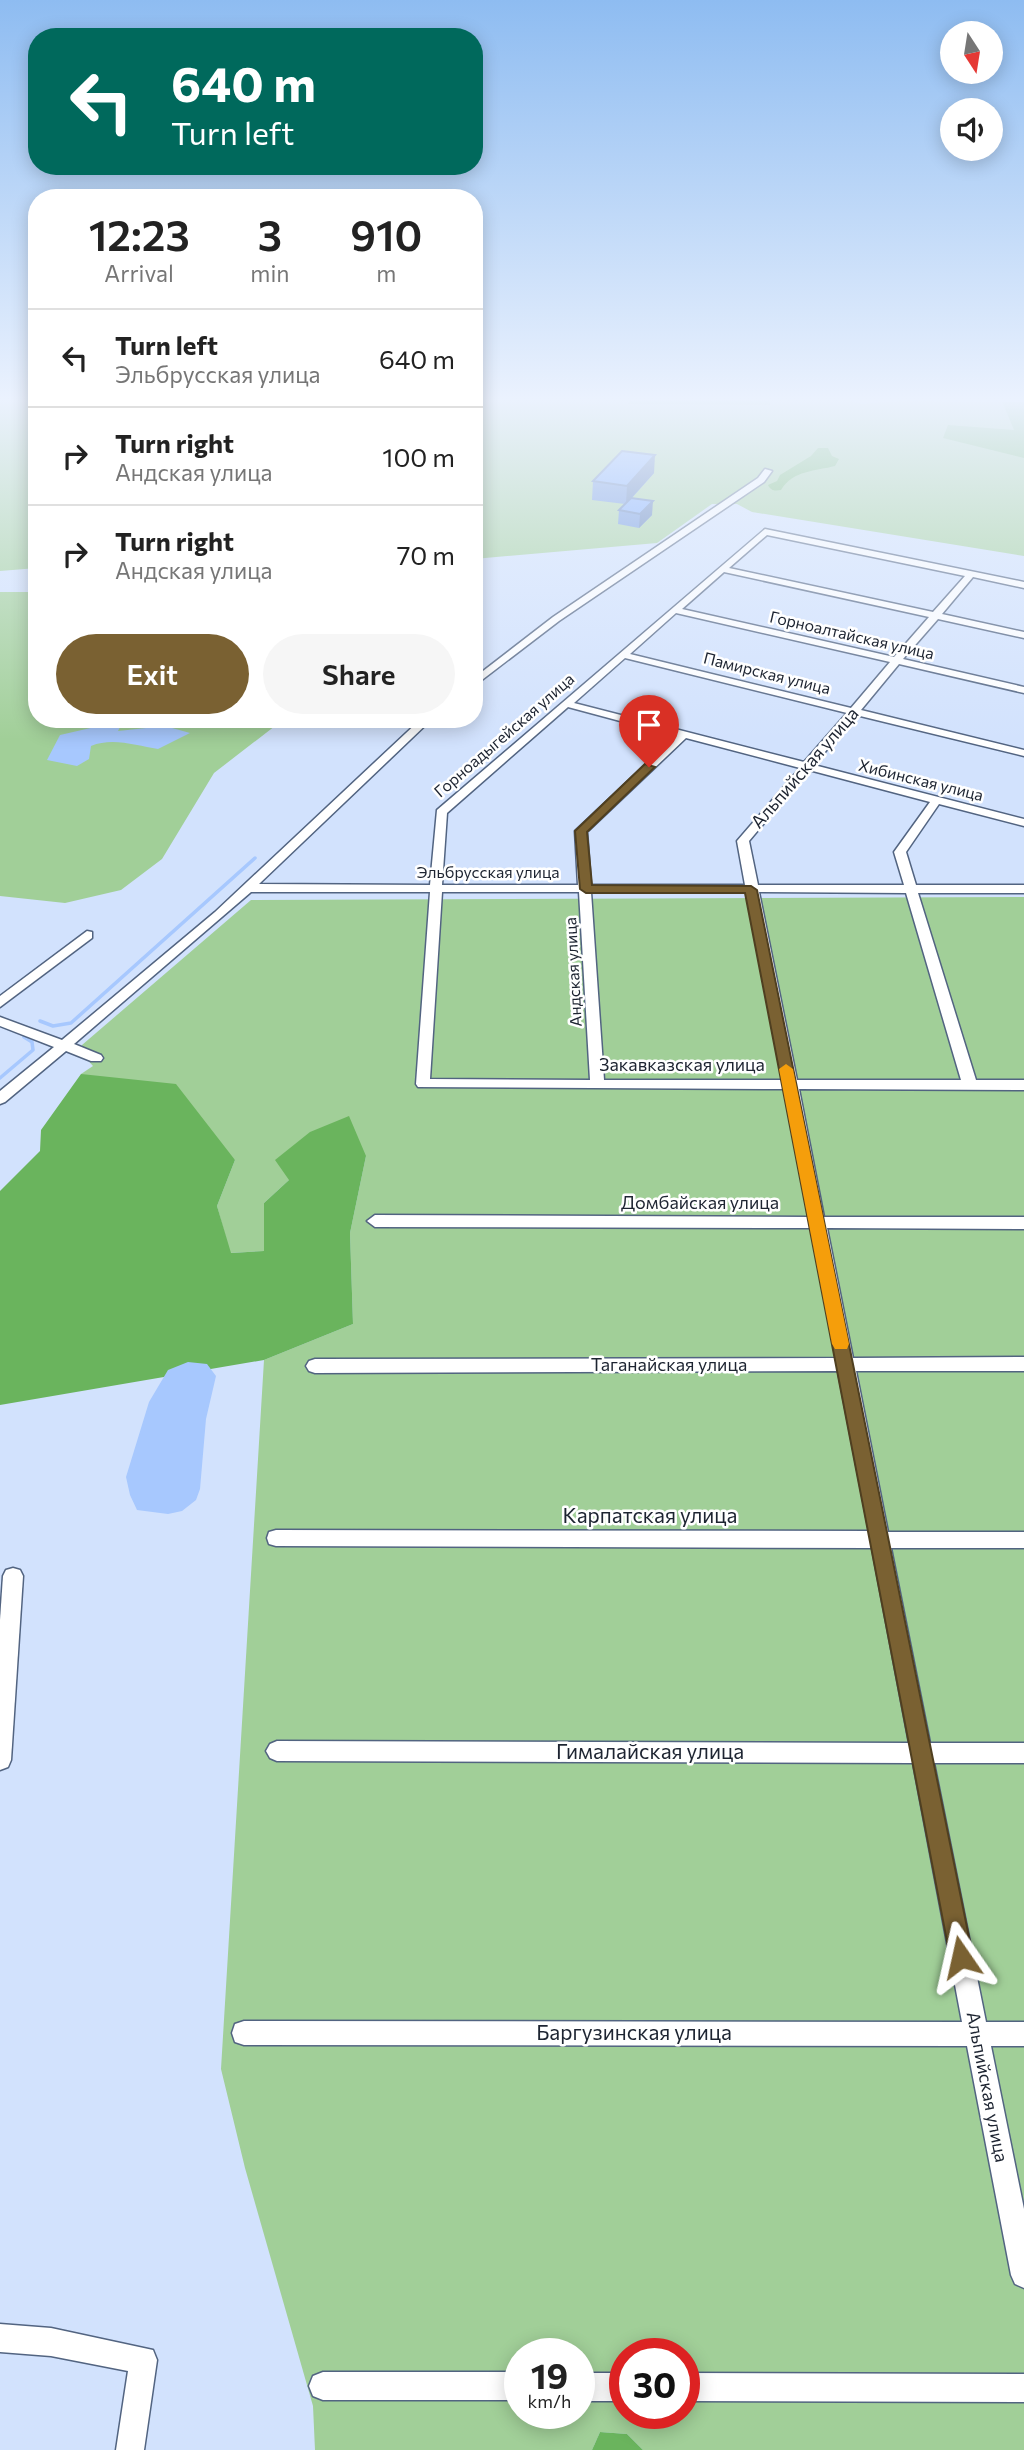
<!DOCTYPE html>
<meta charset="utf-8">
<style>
body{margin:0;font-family:Commissioner,sans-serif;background:#f6f6f6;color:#222;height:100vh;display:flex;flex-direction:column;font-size:26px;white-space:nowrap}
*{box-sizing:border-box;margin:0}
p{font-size:23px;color:#767676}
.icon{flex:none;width:38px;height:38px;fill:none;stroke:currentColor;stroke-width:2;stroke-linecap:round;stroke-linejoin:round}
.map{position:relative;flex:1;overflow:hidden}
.drawer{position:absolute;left:28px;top:189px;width:455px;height:539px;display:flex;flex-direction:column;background:#fff;border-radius:28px;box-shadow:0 4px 18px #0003}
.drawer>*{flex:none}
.top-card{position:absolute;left:28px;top:28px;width:455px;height:147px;border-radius:28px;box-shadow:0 4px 18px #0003;background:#00695c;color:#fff;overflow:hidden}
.needle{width:46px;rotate:168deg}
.fabs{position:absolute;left:940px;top:21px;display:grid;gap:14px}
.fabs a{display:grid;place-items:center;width:63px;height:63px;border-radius:50%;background:#fff;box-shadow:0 4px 18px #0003;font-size:35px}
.speed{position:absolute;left:504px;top:2338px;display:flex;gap:14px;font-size:35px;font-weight:700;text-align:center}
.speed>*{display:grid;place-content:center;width:91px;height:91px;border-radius:50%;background:#fff;box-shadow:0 4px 18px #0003;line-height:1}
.speed small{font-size:18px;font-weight:400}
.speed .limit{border:10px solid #d22;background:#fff;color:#111}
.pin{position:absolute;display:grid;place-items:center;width:60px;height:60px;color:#fff;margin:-72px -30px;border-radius:50% 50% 50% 0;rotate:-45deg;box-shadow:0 0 7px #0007}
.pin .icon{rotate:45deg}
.me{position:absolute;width:77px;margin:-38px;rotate:349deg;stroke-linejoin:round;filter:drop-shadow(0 0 5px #0008)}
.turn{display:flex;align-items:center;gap:24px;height:147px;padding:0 28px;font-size:32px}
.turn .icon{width:91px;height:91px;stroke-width:2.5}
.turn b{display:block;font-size:49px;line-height:60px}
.eta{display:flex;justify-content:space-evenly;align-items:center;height:119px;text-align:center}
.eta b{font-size:42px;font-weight:600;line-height:49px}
.primary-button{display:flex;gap:14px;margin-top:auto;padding:14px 28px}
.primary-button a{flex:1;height:80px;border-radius:42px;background:#7a6132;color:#fff;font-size:28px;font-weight:600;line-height:80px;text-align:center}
.primary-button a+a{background:#f6f6f6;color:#222}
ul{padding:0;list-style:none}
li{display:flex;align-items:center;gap:21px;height:98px;padding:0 28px;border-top:2px solid #e0e0e0}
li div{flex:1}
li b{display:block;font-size:26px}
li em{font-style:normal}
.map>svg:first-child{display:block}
.green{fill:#a1cf98;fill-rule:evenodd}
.forest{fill:#6ab45d}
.water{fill:#a7c8fe}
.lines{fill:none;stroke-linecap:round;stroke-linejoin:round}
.stream{stroke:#a7c8fe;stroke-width:3.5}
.street-casing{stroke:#526481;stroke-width:3}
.street{fill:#fff;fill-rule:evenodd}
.wall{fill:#5f8ad7}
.shaded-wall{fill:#4d71af}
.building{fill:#6ea1fa;stroke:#4d71af;stroke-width:2}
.route{fill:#7a6132;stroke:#4f3f20;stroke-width:2}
.slow{fill:#f59e0b}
.labels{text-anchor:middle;stroke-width:5;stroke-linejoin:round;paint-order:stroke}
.far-street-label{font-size:16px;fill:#1d2431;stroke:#fff}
.street-label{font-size:18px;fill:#1d2431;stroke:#fff}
.near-street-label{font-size:21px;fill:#1d2431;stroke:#fff}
</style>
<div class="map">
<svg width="1024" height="2450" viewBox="0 0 1024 2450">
<rect width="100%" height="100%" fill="#d2e2fd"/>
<!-- green -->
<g class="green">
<polygon points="0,397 37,397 37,568 0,571"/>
<polygon points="474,397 1024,399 1024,556 752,512 737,504 712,504 657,543 474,559"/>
<polygon points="0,592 37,592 37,719 284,719 214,773 162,859 121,890 65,903 0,896"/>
<path d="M1024 897V2450H643L627 2434 600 2432 592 2450H315L313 2406 245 2168 221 2069 264 1360 353 1324 350 1233 366 1156 289 1180 264 1203V1251L230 1253 217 1206 235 1160 81 1074 93 1066 83 1055 82 1045 251 900ZM520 2354H579V2413H520ZM625 2354H684V2413H625Z"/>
</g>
<!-- forest -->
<g class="forest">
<polygon points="632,397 770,397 770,405 628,404"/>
<polygon points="1002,401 1024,402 1024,458 943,438 948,425 1014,430"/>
<path d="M818 448H828L832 456 839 459 835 466C816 471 793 470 781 490 775 491 771 491 768 485L777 481 780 475 811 456Z"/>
<polygon points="81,1074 176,1084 235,1160 217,1206 231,1253 264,1251 264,1203 289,1180 275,1160 310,1132 349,1116 366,1156 350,1233 353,1324 264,1360 0,1405 0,1191 40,1151 41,1130"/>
<polygon points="600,2432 627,2434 643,2450 592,2450"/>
</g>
<!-- water -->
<g class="water">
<polygon points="837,397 1024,397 1024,402 900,401 862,404"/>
<path d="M109 719H124L118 731 165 726 190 733 158 749C137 746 113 737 91 746L89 759 77 766 47 760 60 735 108 724Z"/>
<polygon points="188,1362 207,1364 216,1376 206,1419 200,1489 196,1500 182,1511 168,1514 137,1510 130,1495 126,1477 149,1402 168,1370"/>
</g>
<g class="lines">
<!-- stream -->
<g class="stream">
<polyline points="40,1021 53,1026 71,1023 255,858"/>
<polyline points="0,1078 33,1050 32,1042 24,1037"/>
</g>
<!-- street casing -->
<g class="street-casing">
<g id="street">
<polygon points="765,469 772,471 764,482 559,621 474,686 474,678 553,617 758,478"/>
<path d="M765 529 1024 582V588L973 577 942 614 1024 632V638L938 619 903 659 1024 687V693L899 664 861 710 1024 750V756L856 715 814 765 1024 819V826L939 804 906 852 916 885H1024V893H918L976 1080H1024V1090L799 1089 824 1217H1024V1229L827 1228 853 1358 1024 1357V1371H856L888 1532H1024V1548H891L930 1743H1024V1763H934L986 2022H1024V2046H991L1024 2209V2288L1015 2284 1011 2275 967 2046 244 2045 235 2042 232 2033 235 2024 244 2021 962 2022 913 1763 277 1761 270 1758 266 1751 270 1744 277 1741 909 1743 872 1548 276 1546 269 1544 267 1538 269 1532 276 1530 869 1531 838 1371 315 1373 309 1371 306 1366 309 1361 315 1359 836 1358 811 1228 375 1227 367 1221 375 1215 809 1217 784 1089 418 1087 416 1084 430 892H251L74 1044 101 1055 103 1058 101 1061H91L66 1051 5 1102 0 1104V1091L54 1047 0 1026V1017L62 1040 215 912 421 719H432L259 884 430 885 437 810ZM767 535 965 576 933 612 729 568ZM724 572 929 617 894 657 682 609ZM676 613 890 662 851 708 630 654ZM625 658 847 713 804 762 574 703ZM568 707 676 736 575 831 578 885H442L447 813ZM686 738 800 768 737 841 745 885H591L587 832ZM809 770 930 802 894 852 904 885H758L749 841ZM442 892H579L590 1080 430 1079ZM591 892H747L783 1080H604ZM759 892 906 893 961 1080H797Z"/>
<polygon points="87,931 92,932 92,938 0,1007 0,996"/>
<polygon points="13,1568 20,1570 23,1576 11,1760 8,1767 0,1770 0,1620 3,1576 6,1570"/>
<polygon points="0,2324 51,2328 153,2350 157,2360 144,2450 116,2450 128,2371 51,2356 0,2352"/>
<polygon points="323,2372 520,2372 520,2400 323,2400 313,2396 309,2386 313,2376"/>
<rect x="579" y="2373" width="46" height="28"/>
<polygon points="684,2373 1024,2374 1024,2402 684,2401"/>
</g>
</g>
<!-- street -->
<use href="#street" class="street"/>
</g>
<!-- wall -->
<polygon class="wall" points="654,473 632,498 652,515 639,528 618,524 619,510 625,504 592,500 593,481"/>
<!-- shaded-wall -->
<g class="shaded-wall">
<polygon points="655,455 654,473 626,504 627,486"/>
<polygon points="653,501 652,515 639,528 640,514"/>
</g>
<!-- building -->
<g class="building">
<polygon points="622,451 655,455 627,486 593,481"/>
<polygon points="631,498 653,501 640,514 619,510"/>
</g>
<!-- sky -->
<linearGradient id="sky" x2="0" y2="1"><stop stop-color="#8ebcf1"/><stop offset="0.54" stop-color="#ebf2fe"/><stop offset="1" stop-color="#ebf2fe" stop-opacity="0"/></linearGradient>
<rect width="1024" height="740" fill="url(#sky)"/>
<!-- route -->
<polygon class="route" points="645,764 655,767 587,832 592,885 751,886 757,890 973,1957 970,1965 961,1969 953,1965 950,1957 745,893 586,893 580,889 575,831"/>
<!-- slow -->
<polygon class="slow" points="786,1064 793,1069 849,1344 847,1349 835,1349 832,1344 779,1069"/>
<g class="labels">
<!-- far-street labels -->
<g class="far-street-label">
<text transform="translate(852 635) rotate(13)" y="6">Горноалтайская улица</text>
<text transform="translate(767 673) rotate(14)" y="6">Памирская улица</text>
<text transform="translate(504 735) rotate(-41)" y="6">Горноадыгейская улица</text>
<text transform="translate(921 780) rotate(14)" y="6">Хибинская улица</text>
<text x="488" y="878">Эльбрусская улица</text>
<text transform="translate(573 972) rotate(-93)" y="6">Андская улица</text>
</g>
<!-- street labels -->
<g class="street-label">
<text transform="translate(805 768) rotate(-49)" y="6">Альпийская улица</text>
<text x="682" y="1071">Закавказская улица</text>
<text x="700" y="1209">Домбайская улица</text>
<text x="669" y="1371">Таганайская улица</text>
<text transform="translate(987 2087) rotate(79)" y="6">Альпийская улица</text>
</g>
<!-- near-street labels -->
<g class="near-street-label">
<text x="650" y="1523">Карпатская улица</text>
<text x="650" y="1759">Гималайская улица</text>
<text x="634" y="2040">Баргузинская улица</text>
</g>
</g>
</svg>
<div class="fabs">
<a><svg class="needle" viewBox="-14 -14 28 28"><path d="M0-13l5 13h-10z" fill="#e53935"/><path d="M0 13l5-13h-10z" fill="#767676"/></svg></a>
<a><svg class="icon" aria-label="sound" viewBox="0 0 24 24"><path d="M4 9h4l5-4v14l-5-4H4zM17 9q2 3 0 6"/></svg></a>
</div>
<div class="speed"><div>19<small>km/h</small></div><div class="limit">30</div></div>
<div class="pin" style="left:649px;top:767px;background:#d93025"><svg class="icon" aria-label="arrive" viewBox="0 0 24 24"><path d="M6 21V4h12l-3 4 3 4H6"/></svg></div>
<svg class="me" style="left:961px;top:1957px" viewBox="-20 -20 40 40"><path d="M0-17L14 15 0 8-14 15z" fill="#7a6132" stroke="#fff" stroke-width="4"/></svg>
<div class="top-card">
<div class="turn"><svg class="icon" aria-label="left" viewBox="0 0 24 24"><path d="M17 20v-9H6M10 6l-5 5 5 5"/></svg><div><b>640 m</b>Turn left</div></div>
</div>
<section class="drawer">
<div class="eta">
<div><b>12:23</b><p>Arrival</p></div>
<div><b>3</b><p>min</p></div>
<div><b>910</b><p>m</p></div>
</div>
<ul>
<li><svg class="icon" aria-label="left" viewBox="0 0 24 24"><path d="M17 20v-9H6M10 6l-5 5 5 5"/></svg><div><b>Turn left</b><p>Эльбрусская улица</p></div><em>640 m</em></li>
<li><svg class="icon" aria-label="right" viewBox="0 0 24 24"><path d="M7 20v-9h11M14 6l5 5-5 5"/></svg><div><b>Turn right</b><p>Андская улица</p></div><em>100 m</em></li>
<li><svg class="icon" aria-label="right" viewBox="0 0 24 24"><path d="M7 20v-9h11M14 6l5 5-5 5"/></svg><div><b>Turn right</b><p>Андская улица</p></div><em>70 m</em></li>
</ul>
<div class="primary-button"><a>Exit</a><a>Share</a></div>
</section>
</div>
